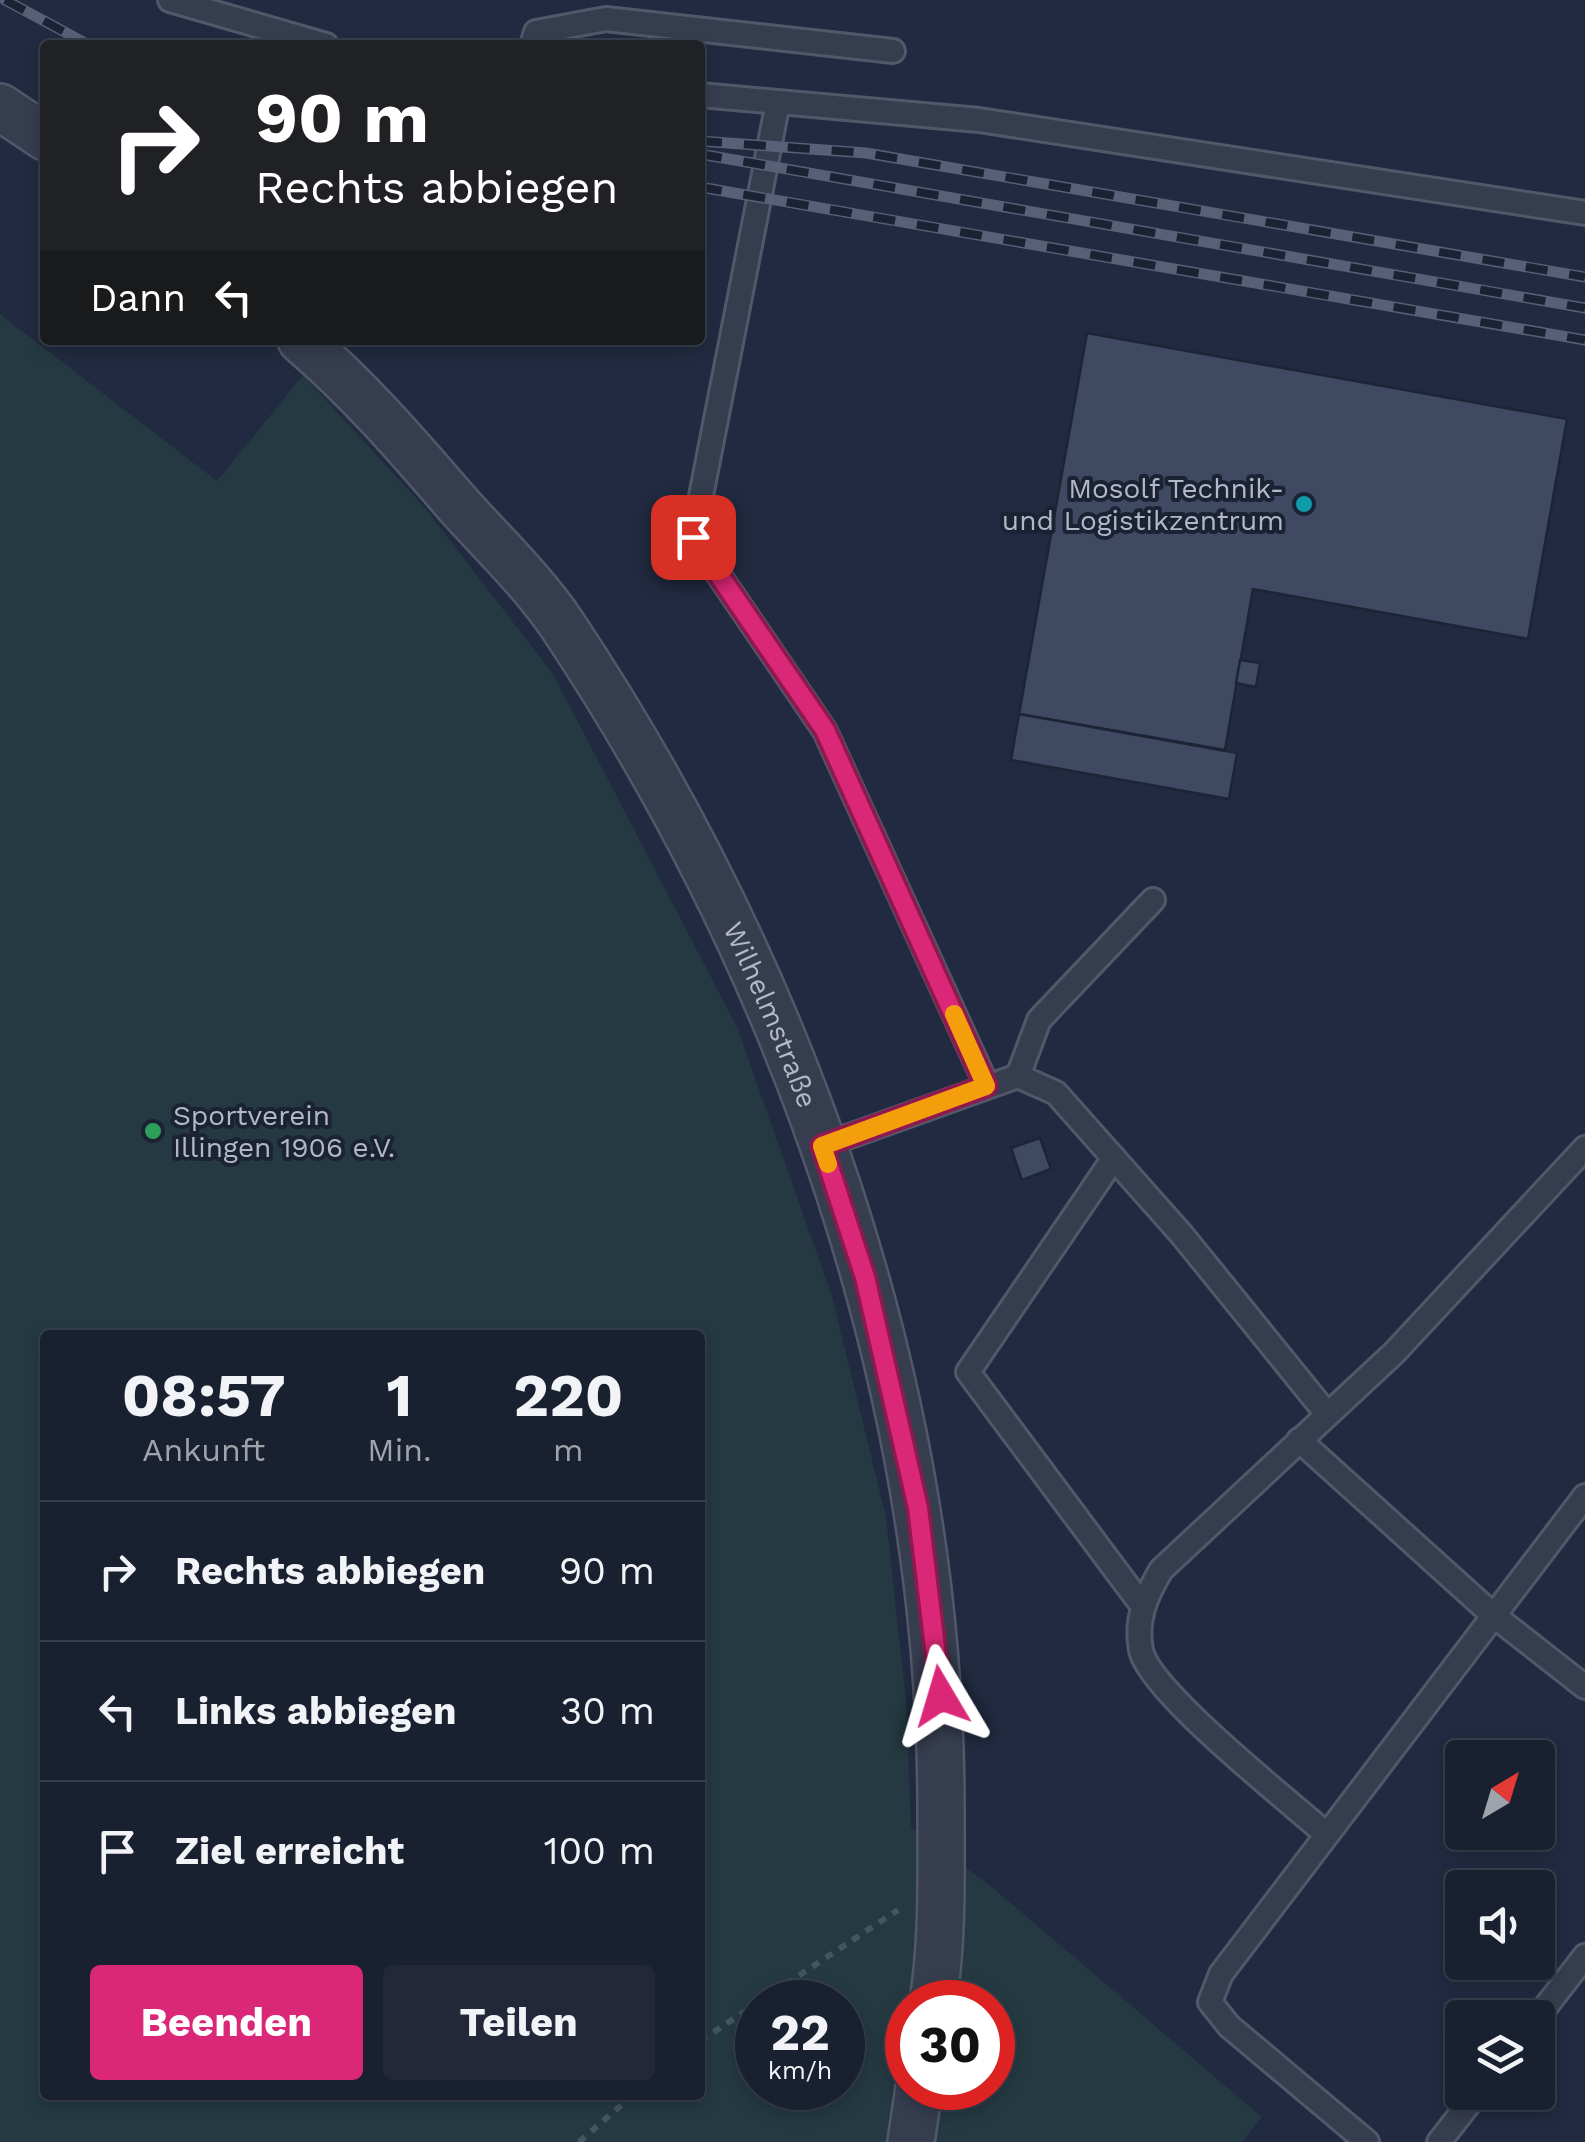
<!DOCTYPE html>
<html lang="de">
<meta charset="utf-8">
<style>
body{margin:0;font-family:"Work Sans",sans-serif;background:#222838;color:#f1f3f6;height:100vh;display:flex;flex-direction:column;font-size:38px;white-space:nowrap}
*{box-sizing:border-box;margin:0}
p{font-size:32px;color:#9fa3ab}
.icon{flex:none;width:55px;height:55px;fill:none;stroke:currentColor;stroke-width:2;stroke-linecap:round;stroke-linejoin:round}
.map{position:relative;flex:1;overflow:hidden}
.panel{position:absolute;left:40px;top:1330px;width:665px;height:770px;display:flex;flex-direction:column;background:#192030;border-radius:10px;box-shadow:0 5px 15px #0003,0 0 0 2px #373e4c}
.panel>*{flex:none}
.banner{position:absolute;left:40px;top:40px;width:665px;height:305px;border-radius:10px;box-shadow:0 5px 15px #0003,0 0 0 2px #373e4c;background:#202124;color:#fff;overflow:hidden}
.needle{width:65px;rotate:38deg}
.controls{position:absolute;left:1445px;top:1740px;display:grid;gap:20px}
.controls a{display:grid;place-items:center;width:110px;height:110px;border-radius:10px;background:#192030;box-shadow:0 5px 15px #0003,0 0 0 2px #373e4c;font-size:50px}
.speed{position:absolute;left:735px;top:1980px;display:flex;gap:20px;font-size:50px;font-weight:700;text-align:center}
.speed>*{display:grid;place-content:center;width:130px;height:130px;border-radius:50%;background:#192030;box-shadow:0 5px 15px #0003,0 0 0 2px #373e4c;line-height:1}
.speed small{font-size:25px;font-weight:400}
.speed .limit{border:15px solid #d22;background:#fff;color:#111}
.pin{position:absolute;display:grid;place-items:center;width:85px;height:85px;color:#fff;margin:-42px;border-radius:20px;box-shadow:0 5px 15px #0006}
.me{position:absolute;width:110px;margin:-55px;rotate:353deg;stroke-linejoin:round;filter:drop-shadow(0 0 8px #0008)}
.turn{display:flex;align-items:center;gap:35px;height:210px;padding:0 50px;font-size:45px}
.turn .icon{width:130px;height:130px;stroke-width:2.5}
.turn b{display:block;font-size:70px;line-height:85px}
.then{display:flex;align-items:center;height:95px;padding:0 50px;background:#0003;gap:20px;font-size:38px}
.eta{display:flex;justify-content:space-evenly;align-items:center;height:170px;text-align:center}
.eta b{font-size:60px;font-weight:700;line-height:70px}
.button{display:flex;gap:20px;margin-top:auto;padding:20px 50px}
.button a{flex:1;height:115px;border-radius:10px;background:#db2777;color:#fff;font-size:40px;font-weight:700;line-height:115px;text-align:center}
.button a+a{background:#222838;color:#f1f3f6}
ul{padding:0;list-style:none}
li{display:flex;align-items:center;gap:30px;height:140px;padding:0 50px;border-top:2px solid #373e4c}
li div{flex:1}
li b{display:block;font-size:38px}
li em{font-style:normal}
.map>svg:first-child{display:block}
.green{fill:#243941;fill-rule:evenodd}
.building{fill:#404962;stroke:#1d2436;stroke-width:2.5}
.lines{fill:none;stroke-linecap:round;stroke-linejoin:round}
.lane-casing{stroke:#51586a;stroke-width:28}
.street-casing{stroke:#51586a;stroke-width:50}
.path{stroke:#42565e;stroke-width:6;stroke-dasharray:8 8;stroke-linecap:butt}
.lane{stroke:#363d4f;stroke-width:22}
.street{stroke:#363d4f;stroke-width:45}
.rail-casing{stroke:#576077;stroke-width:11}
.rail{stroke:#1b2234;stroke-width:8;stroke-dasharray:22;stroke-linecap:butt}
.route-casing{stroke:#8e194d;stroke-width:25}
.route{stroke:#db2777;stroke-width:18}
.slow{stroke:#f59e0b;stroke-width:18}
.culture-dot{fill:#0f9aa8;stroke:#1b2234;stroke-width:4}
.leisure-dot{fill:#2e9e5b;stroke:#1b2234;stroke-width:4}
.labels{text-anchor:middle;stroke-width:8;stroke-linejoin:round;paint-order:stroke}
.poi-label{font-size:28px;fill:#b2b8ca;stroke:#1b2234;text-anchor:end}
.street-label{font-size:28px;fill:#b2b8ca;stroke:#1b2234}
</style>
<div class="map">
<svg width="1585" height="2142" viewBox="0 0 1585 2142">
<rect width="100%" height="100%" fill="#212a40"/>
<!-- green -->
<path class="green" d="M0 314 217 481 303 375 425 508 553 674 737 1027 832 1296 886 1517 906 1701 911 1827 993 1888 1262 2117 1242 2142H0ZM45 1335H700V2095H45ZM758 2002H842V2088H758ZM908 2002H992V2088H908Z"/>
<!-- building -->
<g class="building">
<polygon points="1087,333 1567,419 1528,639 1253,589 1225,750 1019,714"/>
<polygon points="1240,660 1260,663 1256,687 1236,683"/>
<polygon points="1019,714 1237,753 1229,799 1011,760"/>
<polygon points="1040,1138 1051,1169 1022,1180 1011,1148"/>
</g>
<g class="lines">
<!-- lane casing -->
<g class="lane-casing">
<g id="lane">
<polyline points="170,0 326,45"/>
<polyline points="532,45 536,32 606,19 893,51"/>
<polyline points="700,95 979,120 1585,213"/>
<polyline points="778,102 693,537 825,731 987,1086"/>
<polyline points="1018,1076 1039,1020 1153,900"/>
<polyline points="822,1146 1018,1076 1056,1093 1182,1235 1327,1414"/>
<polyline points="1114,1158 968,1372 1141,1604"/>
<polyline points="1299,1440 1493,1615 1585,1687"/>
<path d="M1326 1834C1289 1801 1149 1691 1141 1650 1135 1619 1146 1596 1161 1570L1394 1353 1585 1148"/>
<polyline points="1537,2018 1585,1956"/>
<polyline points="1367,2142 1229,2026 1210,2002 1221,1974 1585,1496"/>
<polyline points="1439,2142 1478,2092"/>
</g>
</g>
<!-- street casing -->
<g class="street-casing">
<g id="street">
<polyline points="0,107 45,137"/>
<path id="s1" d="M301 340C358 389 405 443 454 500 490 541 533 581 563 626 794 973 941 1390 941 1809 941 1874 943 1938 933 2002"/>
<polyline points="911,2142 919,2088"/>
</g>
</g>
<!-- path -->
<g class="path">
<polyline points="759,2002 898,1910"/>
<polyline points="700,2041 758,2003"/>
<polyline points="579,2142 633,2095"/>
</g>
<!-- lane -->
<use href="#lane" class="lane"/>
<!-- street -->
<use href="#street" class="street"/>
<!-- rail casing -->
<g class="rail-casing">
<g id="rail">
<polyline points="5,0 89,45"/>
<polyline points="700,141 866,153 1585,277"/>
<polyline points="700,154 1585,308"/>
<polyline points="700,187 1585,340"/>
</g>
</g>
<!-- rail -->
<use href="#rail" class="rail"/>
</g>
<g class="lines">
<!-- route casing -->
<g class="route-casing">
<polyline id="route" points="693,537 825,730 986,1086 822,1146 865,1277 918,1508 941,1696"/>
</g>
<!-- route -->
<use href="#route" class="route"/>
<!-- slow -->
<polyline class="slow" points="828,1164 822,1146 986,1086 954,1014"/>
</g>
<!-- markers -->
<circle class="culture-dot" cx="1304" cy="504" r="10"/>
<circle class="leisure-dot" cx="153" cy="1131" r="10"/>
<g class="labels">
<!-- poi labels -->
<g class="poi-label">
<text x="1284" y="498">Mosolf Technik-<tspan x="1284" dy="32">und Logistikzentrum</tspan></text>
<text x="173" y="1125" text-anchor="start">Sportverein<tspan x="173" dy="32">Illingen 1906 e.V.</tspan></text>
</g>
<!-- street labels -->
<g class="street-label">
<text dy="10" stroke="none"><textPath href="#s1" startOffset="830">Wilhelmstraße</textPath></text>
</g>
</g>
</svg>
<div class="controls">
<a><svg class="needle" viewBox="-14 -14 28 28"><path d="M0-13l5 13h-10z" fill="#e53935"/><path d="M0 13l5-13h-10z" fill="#9fa3ab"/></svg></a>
<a><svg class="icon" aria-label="sound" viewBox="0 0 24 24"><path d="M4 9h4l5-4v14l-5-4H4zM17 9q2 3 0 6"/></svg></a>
<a><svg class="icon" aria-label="layers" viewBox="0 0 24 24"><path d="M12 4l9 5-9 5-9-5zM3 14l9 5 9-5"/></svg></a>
</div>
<div class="speed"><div>22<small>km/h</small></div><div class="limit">30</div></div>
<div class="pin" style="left:693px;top:537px;background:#d93025"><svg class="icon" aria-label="arrive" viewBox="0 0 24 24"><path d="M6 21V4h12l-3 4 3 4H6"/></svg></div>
<svg class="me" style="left:941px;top:1696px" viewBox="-20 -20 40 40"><path d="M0-17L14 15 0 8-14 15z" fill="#db2777" stroke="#fff" stroke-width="4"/></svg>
<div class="banner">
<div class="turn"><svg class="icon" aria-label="right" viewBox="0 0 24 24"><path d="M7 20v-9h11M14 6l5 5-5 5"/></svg><div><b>90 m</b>Rechts abbiegen</div></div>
<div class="then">Dann<svg class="icon" aria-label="left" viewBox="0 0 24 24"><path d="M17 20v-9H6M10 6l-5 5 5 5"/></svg></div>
</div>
<section class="panel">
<div class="eta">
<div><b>08:57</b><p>Ankunft</p></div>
<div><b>1</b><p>Min.</p></div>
<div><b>220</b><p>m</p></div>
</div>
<ul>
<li><svg class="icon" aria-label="right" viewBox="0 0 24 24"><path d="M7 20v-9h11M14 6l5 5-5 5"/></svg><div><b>Rechts abbiegen</b></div><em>90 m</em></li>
<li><svg class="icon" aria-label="left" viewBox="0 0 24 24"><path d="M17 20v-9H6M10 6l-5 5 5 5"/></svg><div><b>Links abbiegen</b></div><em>30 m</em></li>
<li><svg class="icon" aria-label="arrive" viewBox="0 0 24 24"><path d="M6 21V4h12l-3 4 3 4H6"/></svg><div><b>Ziel erreicht</b></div><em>100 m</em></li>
</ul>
<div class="button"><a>Beenden</a><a>Teilen</a></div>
</section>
</div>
